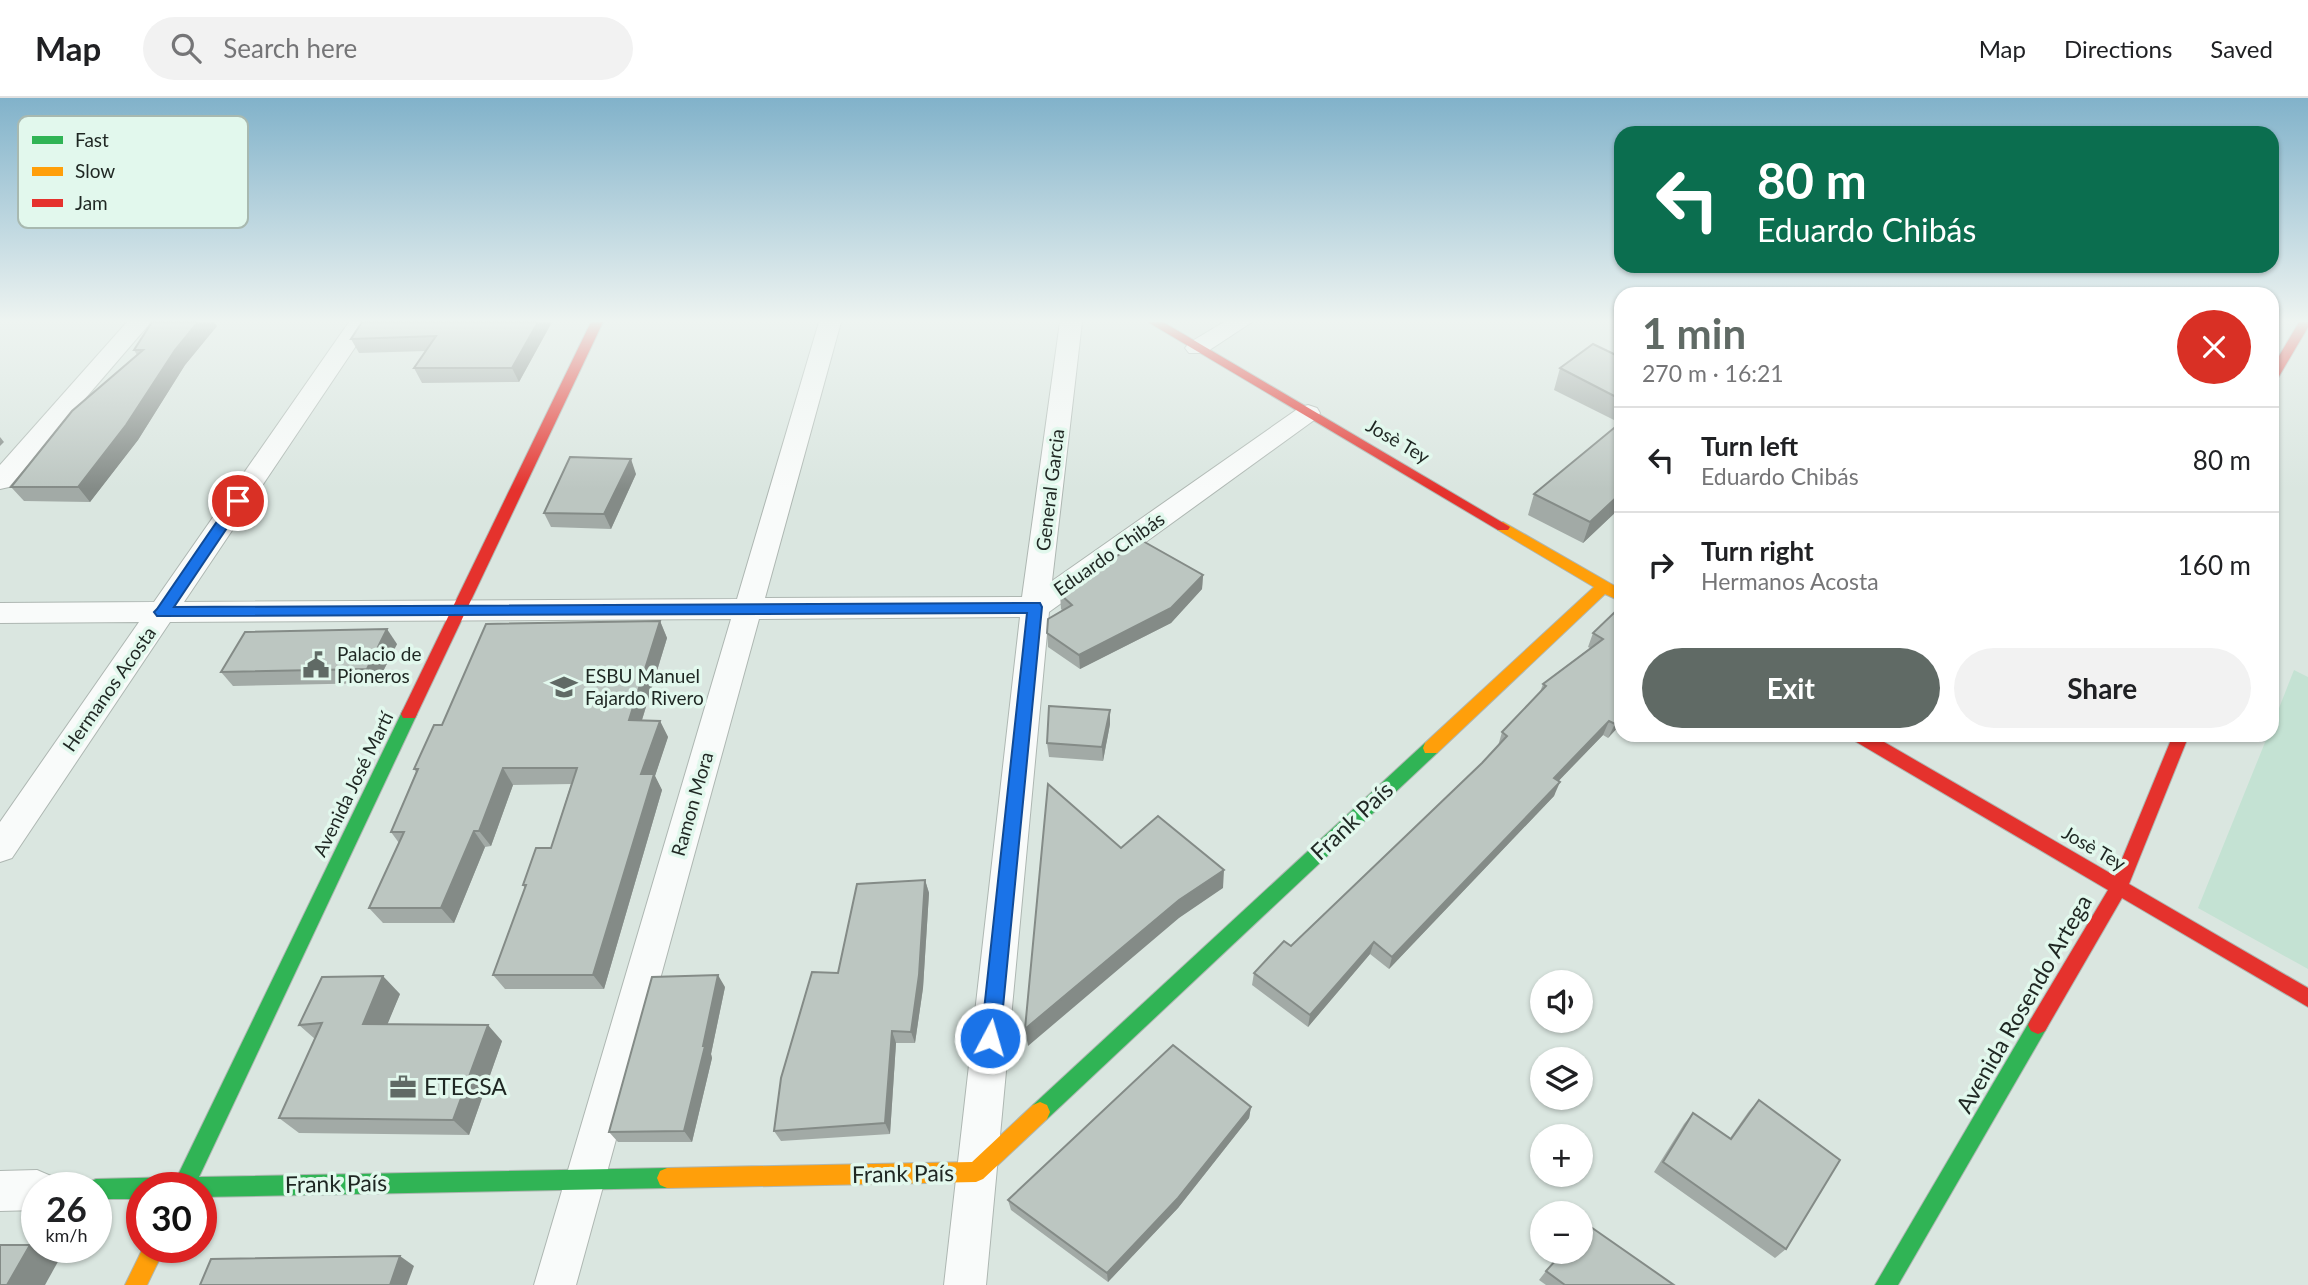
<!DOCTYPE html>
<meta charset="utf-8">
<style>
body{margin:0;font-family:Lato,sans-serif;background:#f2f2f2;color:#202124;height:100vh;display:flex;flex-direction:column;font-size:26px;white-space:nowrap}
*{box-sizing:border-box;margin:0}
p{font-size:23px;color:#757577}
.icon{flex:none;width:38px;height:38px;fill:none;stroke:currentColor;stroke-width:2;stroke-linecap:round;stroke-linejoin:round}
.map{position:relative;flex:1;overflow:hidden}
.panel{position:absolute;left:1614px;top:189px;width:665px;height:455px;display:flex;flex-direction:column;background:#fff;border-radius:21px;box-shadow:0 2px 5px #0004}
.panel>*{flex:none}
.hud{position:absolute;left:1614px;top:28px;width:665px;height:147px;border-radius:21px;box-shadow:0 2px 5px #0004;background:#0b6e4f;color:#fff;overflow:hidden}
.fabs{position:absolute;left:1530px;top:872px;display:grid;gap:14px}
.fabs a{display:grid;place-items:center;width:63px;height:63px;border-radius:50%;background:#fff;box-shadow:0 2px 5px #0004;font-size:35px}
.speed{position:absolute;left:21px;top:1074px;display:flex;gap:14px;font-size:35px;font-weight:700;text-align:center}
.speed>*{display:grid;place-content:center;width:91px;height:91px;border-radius:50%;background:#fff;box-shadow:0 2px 5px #0004;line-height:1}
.speed small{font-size:18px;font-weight:400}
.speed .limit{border:10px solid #d22;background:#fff;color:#111}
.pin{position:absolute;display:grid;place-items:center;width:60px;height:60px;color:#fff;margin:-30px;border:4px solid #fff;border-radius:50%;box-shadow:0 2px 7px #0007}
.me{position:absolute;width:77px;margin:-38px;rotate:6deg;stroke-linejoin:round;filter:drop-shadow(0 0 5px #0008)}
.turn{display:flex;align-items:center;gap:24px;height:147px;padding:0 28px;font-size:32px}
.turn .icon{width:91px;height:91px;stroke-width:2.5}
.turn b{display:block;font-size:49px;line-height:60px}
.round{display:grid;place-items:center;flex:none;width:74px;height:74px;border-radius:37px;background:#f2f2f2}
.head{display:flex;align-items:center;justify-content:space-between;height:119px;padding:0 28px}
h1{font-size:42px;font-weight:700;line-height:52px;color:#606a65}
.button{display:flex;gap:14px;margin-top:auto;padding:14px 28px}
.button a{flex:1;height:80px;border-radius:42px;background:#606a65;color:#fff;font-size:28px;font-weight:700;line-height:80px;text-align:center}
.button a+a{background:#f2f2f2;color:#202124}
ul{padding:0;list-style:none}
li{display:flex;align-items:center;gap:21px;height:105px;padding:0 28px;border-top:2px solid #e0e0e0}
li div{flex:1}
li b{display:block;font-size:26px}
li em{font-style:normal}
header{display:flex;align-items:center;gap:42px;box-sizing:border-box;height:98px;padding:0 35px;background:#fff;border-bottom:2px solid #e0e0e0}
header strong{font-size:33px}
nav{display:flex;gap:38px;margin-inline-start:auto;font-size:24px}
.search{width:490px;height:63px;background:#f2f2f2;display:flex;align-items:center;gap:18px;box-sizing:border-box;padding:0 24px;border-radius:38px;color:#757577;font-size:26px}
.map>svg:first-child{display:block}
.green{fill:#c4e2d3}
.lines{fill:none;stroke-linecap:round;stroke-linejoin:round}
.street-casing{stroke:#aeb7b2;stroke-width:2}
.fast-casing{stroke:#aeb7b2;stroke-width:2}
.slow-casing{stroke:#aeb7b2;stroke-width:2}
.jam-casing{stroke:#aeb7b2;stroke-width:2}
.street{fill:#f9fbfa;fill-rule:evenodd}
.fast{fill:#30b455;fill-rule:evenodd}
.slow{fill:#ff9f0a;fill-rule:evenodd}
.jam{fill:#e5322d;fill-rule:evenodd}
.wall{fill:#a2aaa6}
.shaded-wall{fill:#848b87}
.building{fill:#bcc6c1;stroke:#848b87;stroke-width:2}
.route{fill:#1a73e8;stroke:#114b97;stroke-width:2}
.labels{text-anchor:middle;stroke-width:7;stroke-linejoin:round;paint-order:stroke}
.street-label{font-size:19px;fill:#1f2723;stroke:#e2f8ed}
.poi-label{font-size:19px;fill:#1f2723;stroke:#e2f8ed;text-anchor:start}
.near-street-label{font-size:23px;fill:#1f2723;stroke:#e2f8ed}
.near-poi-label{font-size:23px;fill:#1f2723;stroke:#e2f8ed;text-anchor:start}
.key{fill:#e2f8ed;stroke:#a8b9b0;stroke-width:2}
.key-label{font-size:19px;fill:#1f2723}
</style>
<header>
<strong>Map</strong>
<div class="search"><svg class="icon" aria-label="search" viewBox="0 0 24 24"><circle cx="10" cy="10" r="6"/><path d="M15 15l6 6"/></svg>Search here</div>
<nav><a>Map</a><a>Directions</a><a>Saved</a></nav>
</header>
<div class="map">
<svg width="2308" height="1187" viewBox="0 0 2308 1187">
<rect width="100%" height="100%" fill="#dae6e0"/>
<!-- green -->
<polygon class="green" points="2294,572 2308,579 2308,871 2198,810 2268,637 2272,637 2272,628"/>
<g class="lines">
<!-- street casing -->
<g class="street-casing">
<g id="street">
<polygon points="127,224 151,224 9,389 0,391 0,367"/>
<polygon points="349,224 372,224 184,504 737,501 819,224 841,224 765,500 1022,499 1060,224 1082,224 1052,483 1299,310 1308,307 1317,310 1320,315 1317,320 1049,514 986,1187 944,1187 1020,519 759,521 576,1187 534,1187 731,521 170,524 12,760 0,764 0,724 139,524 0,525 0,505 154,504"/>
<polygon points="1224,224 1252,224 1205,255 1189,255 1185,250 1189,245"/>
<polygon points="37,1072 51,1078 56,1090 37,1090 37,1112 0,1113 0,1073"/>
</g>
</g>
<!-- fast casing -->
<g class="fast-casing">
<g id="fast">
<polygon points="409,610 415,612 417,616 199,1079 667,1070 674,1073 677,1080 674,1087 667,1090 201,1099 201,1090 142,1090 142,1101 96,1101 96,1090 86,1090 89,1084 96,1081 177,1079 401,616 403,612"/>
<polygon points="1431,644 1437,645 1439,650 1437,655 1047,1021 1040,1024 1033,1021 1030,1014 1033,1007 1425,645"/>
<polygon points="2038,918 2045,921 2048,927 2045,933 1898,1187 1875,1187 2031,921"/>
</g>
</g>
<!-- slow casing -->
<g class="slow-casing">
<g id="slow">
<polygon points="1503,424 1620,491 1620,503 1605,496 1437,655 1425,655 1423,650 1425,645 1594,489 1498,432 1496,429 1498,426"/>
<polygon points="1040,1004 1047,1007 1050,1014 1047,1021 983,1081 976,1084 667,1090 660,1087 657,1080 660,1073 667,1070 972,1064 1033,1007"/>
<polygon points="143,1150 165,1150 147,1187 125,1187"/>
</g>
</g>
<!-- jam casing -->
<g class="jam-casing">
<g id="jam">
<polygon points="591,224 603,224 417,616 415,620 403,620 401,616"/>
<polygon points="1148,224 1163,224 1510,429 1508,432 1498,432"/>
<polygon points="2299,224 2308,224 2308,229 2278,280 2272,284 2272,270"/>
<polygon points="1851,637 1872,637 2115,778 2173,637 2189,637 2129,786 2308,890 2308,909 2122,800 2045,933 2038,936 2031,933 2028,927 2031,921 2108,792 1853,642"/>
</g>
</g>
<!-- street -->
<use href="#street" class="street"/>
<!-- fast -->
<use href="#fast" class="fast"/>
<!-- slow -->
<use href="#slow" class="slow"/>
<!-- jam -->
<use href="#jam" class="jam"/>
</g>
<!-- wall -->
<g class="wall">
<polygon points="552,224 519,284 422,285 414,270 426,253 359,255 351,241"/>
<polygon points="217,228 185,267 138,342 90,404 24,403 11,389 137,257 134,252"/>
<polygon points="1620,259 1620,410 1583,445 1528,417 1534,396 1620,325 1554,292 1560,270"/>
<polygon points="636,376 611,431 551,429 544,415"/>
<polygon points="1203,477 1202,491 1171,525 1080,571 1048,549 1047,535 1062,512 1061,511 1060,496"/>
<polygon points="1620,514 1620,627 1608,640 1603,637 1558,683 1554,698 1389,871 1370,856 1308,929 1252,887 1254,875 1291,848 1482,665 1498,648 1502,634 1540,594 1543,586 1590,550 1588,549 1593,535"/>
<polygon points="660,523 667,540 642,622 660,623 668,639 655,678 662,692 604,891 505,891 493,877 525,791 523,787 551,750 571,686 513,687 491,748 485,749 454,825 383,825 369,810 399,745 391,734 416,674 414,671 442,627"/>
<polygon points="397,546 377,585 233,588 221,574"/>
<polygon points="1110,612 1110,626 1103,663 1049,659 1047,645"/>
<polygon points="925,782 929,795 923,890 915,945 896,945 890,1036 781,1043 774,1033 838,875"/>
<polygon points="725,889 711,956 712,960 692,1044 618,1044 609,1034"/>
<polygon points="400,896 387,926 502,943 469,1037 299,1035 279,1020 315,941 299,927"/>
<polygon points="1759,1002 1786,1151 1775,1160 1654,1074 1684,1026 1693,1015 1730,1040 1749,1013"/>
<polygon points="1251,1009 1249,1020 1178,1110 1108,1184 1011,1112 1008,1102"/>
<polygon points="1546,1173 1674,1187 1546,1187 1539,1182"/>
</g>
<!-- shaded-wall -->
<g class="shaded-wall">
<polygon points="198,224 214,224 217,228 185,267 138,342 90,404 78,389 175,252"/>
<polygon points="538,224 552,224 519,284 512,270"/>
<polygon points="0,339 4,344 0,348"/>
<polygon points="631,361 636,376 611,431 604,416"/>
<polygon points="1620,396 1620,410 1583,445 1590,424"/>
<polygon points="1203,477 1202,491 1171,525 1080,571 1079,557"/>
<polygon points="660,523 667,540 637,638 629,622"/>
<polygon points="387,531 397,546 377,585 367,571"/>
<polygon points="1110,612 1110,626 1103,663 1102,649"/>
<polygon points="1620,620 1620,627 1608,640 1615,626"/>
<polygon points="660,623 668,639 655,678 662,692 604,891 593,877 641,676"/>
<polygon points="1609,623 1603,637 1548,694 1554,680"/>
<polygon points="503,670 513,687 491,748 479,733"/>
<polygon points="1560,684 1554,698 1389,871 1392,859"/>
<polygon points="474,733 485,749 454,825 441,810"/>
<polygon points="1224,772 1223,790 1179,820 1028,948 1025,931 1179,802"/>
<polygon points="925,782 929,795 923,890 915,945 911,934"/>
<polygon points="1374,844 1370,856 1308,929 1310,917"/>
<polygon points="718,877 725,889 711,956 712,960 692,1044 684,1033"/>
<polygon points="383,878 400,896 381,942 363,926"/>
<polygon points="488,927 502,943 469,1037 453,1022"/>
<polygon points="892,933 896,945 890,1036 885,1025"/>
<polygon points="1251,1009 1249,1020 1178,1110 1108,1184 1107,1175"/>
<polygon points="30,1147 60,1160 45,1187 7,1187"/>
<polygon points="400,1158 414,1168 407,1187 390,1187"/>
</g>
<!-- building -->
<g class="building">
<polygon points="152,224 198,224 175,252 126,327 78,389 11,389 72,313 143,252 134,252"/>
<polygon points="362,224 538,224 512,270 414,270 436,238 351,241"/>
<polygon points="1593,246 1620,259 1620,301 1560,270"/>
<polygon points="1620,325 1620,396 1590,424 1534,396"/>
<polygon points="570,359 631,361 604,416 544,415"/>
<polygon points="1141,442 1203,477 1171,510 1079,557 1047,535 1048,521 1072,507 1060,496"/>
<polygon points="1617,512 1620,514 1620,620 1615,626 1609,623 1554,680 1560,684 1392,859 1374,844 1310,917 1254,875 1284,843 1291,848 1482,665 1507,638 1502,634 1546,588 1543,586 1603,541 1593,535"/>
<polygon points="660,523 629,622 660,623 641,676 654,676 593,877 493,877 526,787 523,787 536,750 551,750 577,670 503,670 479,733 474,733 441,810 369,810 404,734 391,734 418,671 414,671 434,627 442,627 486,526"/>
<polygon points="387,531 367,571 221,574 245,534"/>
<polygon points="1049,608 1110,612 1102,649 1047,645"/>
<polygon points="1048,686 1121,750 1158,718 1224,772 1179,802 1025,931"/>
<polygon points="925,782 919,877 911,934 892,933 885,1025 774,1033 781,980 812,874 838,875 857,786"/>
<polygon points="718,877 703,948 705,948 684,1033 609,1034 652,879"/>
<polygon points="383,878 363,926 488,927 453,1022 279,1020 322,925 299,927 322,879"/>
<polygon points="1173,947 1251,1009 1178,1100 1107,1175 1008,1102"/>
<polygon points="1759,1002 1840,1062 1786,1151 1663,1064 1693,1015 1731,1041"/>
<polygon points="1588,1127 1674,1187 1565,1187 1546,1173 1564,1153 1580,1153 1580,1136"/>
<polygon points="0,1147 30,1147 7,1187 0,1187"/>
<polygon points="400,1158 390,1187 200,1187 211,1161"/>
</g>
<!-- sky -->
<linearGradient id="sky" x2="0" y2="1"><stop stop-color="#81b2ca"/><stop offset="0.57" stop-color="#eef4f1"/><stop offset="1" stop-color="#eef4f1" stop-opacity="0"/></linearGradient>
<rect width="2308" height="391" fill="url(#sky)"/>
<!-- route -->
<polygon class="route" points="238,398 245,403 174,509 1040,505 1042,509 1000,940 997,946 990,949 983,946 981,940 1027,515 157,518 154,514 157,511 233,400"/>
<!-- icons -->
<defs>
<g id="civic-bare" transform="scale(2.1)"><path d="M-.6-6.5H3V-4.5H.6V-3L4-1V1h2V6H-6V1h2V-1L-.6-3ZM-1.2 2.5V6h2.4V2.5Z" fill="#606a65" stroke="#e2f8ed" stroke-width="2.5" paint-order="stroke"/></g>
<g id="school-bare" transform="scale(2.1)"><path d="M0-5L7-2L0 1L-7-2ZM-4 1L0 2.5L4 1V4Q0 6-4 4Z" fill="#606a65" stroke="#e2f8ed" stroke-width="2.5" paint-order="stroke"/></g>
<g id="office-bare" transform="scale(2.1)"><path d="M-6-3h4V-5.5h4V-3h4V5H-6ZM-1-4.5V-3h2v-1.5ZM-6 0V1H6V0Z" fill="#606a65" stroke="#e2f8ed" stroke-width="2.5" paint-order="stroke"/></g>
</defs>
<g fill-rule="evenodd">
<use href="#civic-bare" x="316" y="567"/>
<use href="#school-bare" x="564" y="589"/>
<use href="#office-bare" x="403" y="989"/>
</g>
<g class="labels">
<!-- street labels -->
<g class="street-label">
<text transform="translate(1398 343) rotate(30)" y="7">Josè Tey</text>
<text transform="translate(1050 392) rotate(-83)" y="7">General Garcia</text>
<text transform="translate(1109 456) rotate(-35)" y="7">Eduardo Chibás</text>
<text transform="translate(109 591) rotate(-55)" y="7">Hermanos Acosta</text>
<text transform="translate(353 686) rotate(-64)" y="7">Avenida José Martí</text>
<text transform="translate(692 706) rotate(-74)" y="7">Ramon Mora</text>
<text transform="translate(2094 750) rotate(30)" y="7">Josè Tey</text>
</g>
<!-- poi labels -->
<g class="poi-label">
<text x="337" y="563">Palacio de<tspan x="337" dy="22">Pioneros</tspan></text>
<text x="585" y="585">ESBU Manuel<tspan x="585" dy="22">Fajardo Rivero</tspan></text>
</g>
<!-- near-street labels -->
<g class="near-street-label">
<text transform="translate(1352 723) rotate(-43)" y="8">Frank País</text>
<text transform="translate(2024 906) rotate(-60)" y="8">Avenida Rosendo Artega</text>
<text transform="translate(903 1076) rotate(-1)" y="8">Frank País</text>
<text transform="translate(336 1086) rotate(-1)" y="8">Frank País</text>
</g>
<!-- near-poi labels -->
<g class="near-poi-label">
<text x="424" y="997">ETECSA</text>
</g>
</g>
<!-- legend -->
<rect x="18" y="18" width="230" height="112" rx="10" class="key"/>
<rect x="32" y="38" width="31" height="8" fill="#30b455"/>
<rect x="32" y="69" width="31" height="9" fill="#ff9f0a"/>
<rect x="32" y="101" width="31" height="8" fill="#e5322d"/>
<g class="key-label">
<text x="75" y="49">Fast</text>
<text x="75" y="80">Slow</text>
<text x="75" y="112">Jam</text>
</g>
</svg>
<div class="fabs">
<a><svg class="icon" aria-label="sound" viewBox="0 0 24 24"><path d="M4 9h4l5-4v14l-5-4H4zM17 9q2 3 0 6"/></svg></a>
<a><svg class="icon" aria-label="layers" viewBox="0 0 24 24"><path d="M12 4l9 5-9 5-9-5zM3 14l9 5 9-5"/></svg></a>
<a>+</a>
<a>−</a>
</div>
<div class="speed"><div>26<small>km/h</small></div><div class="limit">30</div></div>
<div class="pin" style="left:238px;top:403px;background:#d93025"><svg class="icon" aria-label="arrive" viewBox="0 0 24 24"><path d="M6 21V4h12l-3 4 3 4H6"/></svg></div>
<svg class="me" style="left:990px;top:940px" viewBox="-20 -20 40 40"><circle r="17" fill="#1a73e8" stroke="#fff" stroke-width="3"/><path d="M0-11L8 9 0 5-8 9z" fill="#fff"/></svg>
<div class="hud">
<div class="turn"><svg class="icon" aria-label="left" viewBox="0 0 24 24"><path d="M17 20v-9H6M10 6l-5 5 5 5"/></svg><div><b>80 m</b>Eduardo Chibás</div></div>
</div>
<section class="panel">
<div class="head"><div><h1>1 min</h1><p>270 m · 16:21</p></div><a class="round" style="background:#d93025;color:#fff"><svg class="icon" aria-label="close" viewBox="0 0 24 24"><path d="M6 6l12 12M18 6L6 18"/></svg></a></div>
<ul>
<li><svg class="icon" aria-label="left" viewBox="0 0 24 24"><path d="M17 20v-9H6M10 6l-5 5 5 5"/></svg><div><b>Turn left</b><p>Eduardo Chibás</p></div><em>80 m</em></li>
<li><svg class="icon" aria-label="right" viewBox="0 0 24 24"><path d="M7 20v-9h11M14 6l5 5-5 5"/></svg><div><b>Turn right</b><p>Hermanos Acosta</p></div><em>160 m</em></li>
</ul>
<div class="button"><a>Exit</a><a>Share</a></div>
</section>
</div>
